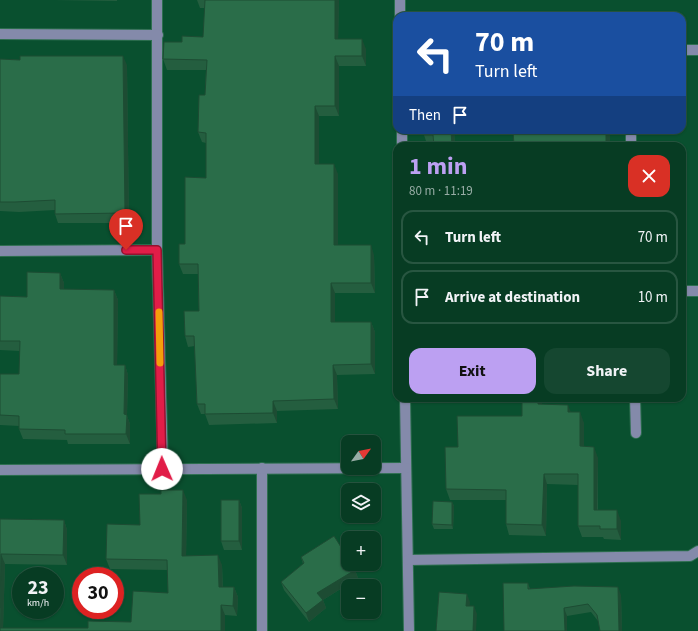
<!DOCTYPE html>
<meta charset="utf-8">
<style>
body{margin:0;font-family:"Source Sans 3",sans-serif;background:#154730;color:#f1f3f6;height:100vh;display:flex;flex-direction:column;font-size:15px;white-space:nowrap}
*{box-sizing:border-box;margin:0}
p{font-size:13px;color:#98ada6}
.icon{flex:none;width:22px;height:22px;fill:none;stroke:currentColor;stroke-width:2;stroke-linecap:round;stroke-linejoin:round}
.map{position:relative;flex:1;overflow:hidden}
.drawer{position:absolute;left:393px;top:142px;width:293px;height:260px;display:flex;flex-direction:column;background:#073c23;border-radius:12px;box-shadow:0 1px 3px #0004,0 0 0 1px #285641}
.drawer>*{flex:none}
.top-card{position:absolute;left:393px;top:12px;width:293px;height:122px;border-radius:12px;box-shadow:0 1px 3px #0004,0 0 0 1px #285641;background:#1a4fa0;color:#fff;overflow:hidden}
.needle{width:26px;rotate:57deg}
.tools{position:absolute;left:341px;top:435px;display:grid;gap:8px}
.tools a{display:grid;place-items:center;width:40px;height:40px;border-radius:8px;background:#073c23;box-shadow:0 1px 3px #0004,0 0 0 1px #285641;font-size:20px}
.speed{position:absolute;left:12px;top:567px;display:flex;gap:8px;font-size:20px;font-weight:700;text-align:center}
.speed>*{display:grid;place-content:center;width:52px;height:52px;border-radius:50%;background:#073c23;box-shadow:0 1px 3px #0004,0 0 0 1px #285641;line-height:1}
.speed small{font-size:10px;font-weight:400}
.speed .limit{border:6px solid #d22;background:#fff;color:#111}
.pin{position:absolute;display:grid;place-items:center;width:34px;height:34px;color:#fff;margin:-41px -17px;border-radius:50% 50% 50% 0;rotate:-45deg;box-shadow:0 0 4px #0007}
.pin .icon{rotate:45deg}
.me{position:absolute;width:44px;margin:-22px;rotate:359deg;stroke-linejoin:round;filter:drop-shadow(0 0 3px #0008)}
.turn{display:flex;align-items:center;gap:14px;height:84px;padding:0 16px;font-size:18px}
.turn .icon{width:52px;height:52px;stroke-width:2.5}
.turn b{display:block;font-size:28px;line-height:34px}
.then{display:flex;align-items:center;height:38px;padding:0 16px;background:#0003;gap:8px;font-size:15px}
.round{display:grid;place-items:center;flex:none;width:42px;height:42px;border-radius:12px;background:#154730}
.head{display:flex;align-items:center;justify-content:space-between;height:68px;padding:0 16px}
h1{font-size:24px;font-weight:700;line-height:30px;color:#bca0f2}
.cta{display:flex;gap:8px;margin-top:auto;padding:8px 16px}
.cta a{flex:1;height:46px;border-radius:12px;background:#bca0f2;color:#111;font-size:16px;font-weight:700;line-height:46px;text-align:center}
.cta a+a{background:#154730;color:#f1f3f6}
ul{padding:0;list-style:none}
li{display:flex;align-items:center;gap:12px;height:54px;margin:0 8px 6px;padding:0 8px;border:2px solid #285641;border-radius:12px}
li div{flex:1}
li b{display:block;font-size:15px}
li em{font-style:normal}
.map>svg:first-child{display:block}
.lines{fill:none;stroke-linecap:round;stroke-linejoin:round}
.minor-casing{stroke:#2e6f50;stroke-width:12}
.minor{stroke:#848aaa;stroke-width:10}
.wall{fill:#245e3f}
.shaded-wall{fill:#1d4c33}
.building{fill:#2a6d49;stroke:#1d4c33}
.route-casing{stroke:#92132f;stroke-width:10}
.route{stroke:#e11d48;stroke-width:7}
.slow{stroke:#f59e0b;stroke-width:7}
</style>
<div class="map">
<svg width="698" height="631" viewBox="0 0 698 631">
<rect width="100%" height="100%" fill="#09502f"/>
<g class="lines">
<!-- minor casing -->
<g class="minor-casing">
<g id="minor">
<polyline points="157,0 157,250 163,469"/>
<polyline points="400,0 400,16"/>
<polyline points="0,34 158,35"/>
<polyline points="682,50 698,50"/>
<polyline points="402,130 402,146"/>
<polyline points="631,136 631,146"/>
<polyline points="0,251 157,250"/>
<polyline points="682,291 698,291"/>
<polyline points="405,398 409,631"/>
<polyline points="635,398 636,433"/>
<polyline points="262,468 262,631"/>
<polyline points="0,470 406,468"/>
<polyline points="408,560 690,556 698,551"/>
</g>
</g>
<!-- minor -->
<use href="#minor" class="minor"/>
</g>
<!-- wall -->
<g class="wall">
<polygon points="53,0 117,0 117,1"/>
<polygon points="197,0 339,0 338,39 366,49 366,66 339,66 339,116 319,116 319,164 338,174 338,245 374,255 375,293 335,293 335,322 371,322 375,332 375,374 337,375 338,409 277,411 277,423 209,425 205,414 201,414 197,404 195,346 188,347 185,336 199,311 198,274 183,274 179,264 206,178 206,143 202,142 198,132 205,95 206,70 167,70 163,59 182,42 203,37 205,8 200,8"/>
<polygon points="0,59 127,65 129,223 58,223 55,214 55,210 19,212 0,211"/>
<polygon points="454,130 455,146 434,146 433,144 427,144 424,135"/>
<polygon points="60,273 64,283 64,289 114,290 118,300 117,365 125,365 128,375 127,416 130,424 130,444 68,444 67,440 23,439 19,429 19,426 0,425 0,374 19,374 20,351 0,350 0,296 27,297"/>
<polygon points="542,404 571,412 584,423 584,446 598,458 598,510 621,521 621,540 604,539 603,537 582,537 578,526 578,485 547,484 546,536 509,535 506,524 506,500 450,500 446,489 458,447 522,416"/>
<polygon points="187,500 186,556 222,565 223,587 234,587 238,597 237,616 225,615 225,631 0,631 0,519 64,520 67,530 67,565 5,564 3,628 88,628 131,622 168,593 167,570 110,569 106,559 140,525"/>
<polygon points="239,500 242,508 242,550 224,550 221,541"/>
<polygon points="452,502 454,506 453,529 434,529 432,524"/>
<polygon points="301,557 355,570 358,578 323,600 326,608 309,622 284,590 281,582 303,564"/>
<polygon points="528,583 530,589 621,595 622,631 600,631 598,621 591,612 567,616 567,631 504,631"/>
</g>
<!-- shaded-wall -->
<g class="shaded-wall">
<polygon points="335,0 339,0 338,50 335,39"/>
<polygon points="362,39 366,49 366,66 362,56"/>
<polygon points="123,56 127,65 129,223 125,213"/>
<polygon points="335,56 339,66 339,116 335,106"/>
<polygon points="315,106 319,116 319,174 315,164"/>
<polygon points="451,130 454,130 455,146 452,146"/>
<polygon points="606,130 609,130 610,133 610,146 606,146"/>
<polygon points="334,164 338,174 338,255 334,245"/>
<polygon points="371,245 374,255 375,293 371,283"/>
<polygon points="60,273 64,283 64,299 60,289"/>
<polygon points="331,283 335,293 335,332 331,322"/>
<polygon points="114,290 118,300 117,375 114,365"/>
<polygon points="371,322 375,332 375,374 371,364"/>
<polygon points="125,365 128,375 127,416 130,424 130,444 126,434 124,414"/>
<polygon points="333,365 337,375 338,409 334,399"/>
<polygon points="538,398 542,398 542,415 538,404"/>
<polygon points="273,401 277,411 277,423 273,413"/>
<polygon points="568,405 572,415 568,412"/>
<polygon points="580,412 584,423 584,457 580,446"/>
<polygon points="594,447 598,458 597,520 594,510"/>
<polygon points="544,474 547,484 546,536 542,525"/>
<polygon points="183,490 187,500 186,566 182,556"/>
<polygon points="239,500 242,508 242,550 239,541"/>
<polygon points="452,502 454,506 453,529 452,525"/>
<polygon points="617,510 621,521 621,540 617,529"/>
<polygon points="64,520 67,530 67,565 63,555"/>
<polygon points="1,554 5,564 3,631 0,630"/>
<polygon points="218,555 222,565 223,597 219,587"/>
<polygon points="355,570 358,578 323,600 326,608 309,622 306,613 317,593"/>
<polygon points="234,587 238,597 237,616 233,606"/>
<polygon points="618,587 621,595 622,631 619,631"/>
<polygon points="467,594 470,602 469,613 466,606"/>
<polygon points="221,605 225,615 225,631 221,631"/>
<polygon points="474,606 477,614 476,631 473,631"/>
<polygon points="564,608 567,616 567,631 565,631"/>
</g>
<!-- building -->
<g class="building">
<polygon points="205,0 335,0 335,39 362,39 362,56 335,56 335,106 315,106 315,164 334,164 334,245 371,245 371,283 331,283 331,322 371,322 371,364 333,365 334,399 273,401 273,413 205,414 205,404 197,404 194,336 185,336 184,311 199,311 198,264 179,264 179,244 185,244 185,177 206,178 206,133 198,132 199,95 205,95 207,60 163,59 164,42 182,42 182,36 203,37"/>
<polygon points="20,56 123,56 125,213 55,214 55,200 15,202 0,202 0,59 20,60"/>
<polygon points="424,130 451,130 452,146 434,146 433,135 424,135"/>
<polygon points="513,130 606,130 606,146 514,146"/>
<polygon points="27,272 60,273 60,289 114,290 114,365 125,365 124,414 127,415 126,434 65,434 65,430 19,429 19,416 0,415 0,374 19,374 20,341 0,341 0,296 27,297"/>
<polygon points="522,398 538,398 538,404 568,405 568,412 580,412 580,446 594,447 594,510 617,510 617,529 600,529 600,526 578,526 578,474 544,474 542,525 506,524 506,490 446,489 445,447 458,447 457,416 522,416"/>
<polygon points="161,490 183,490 182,556 218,555 219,587 234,587 233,606 221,605 221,631 0,631 0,628 88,628 88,621 131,622 133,591 168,593 167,560 106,559 107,524 140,525 139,494 161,494"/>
<rect x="221" y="500" width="18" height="41"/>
<polygon points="433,501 452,502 452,525 432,524"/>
<polygon points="0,519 64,520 63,555 1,554 0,608"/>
<polygon points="334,536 348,558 348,564 351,564 355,570 317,593 323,600 306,613 281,582 304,563 301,557"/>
<polygon points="503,583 528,583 528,589 574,586 618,587 619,631 600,631 597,615 588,604 564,608 565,631 504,631"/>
<polygon points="439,592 467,594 466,606 474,606 473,631 436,631"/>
</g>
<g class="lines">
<!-- route casing -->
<g class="route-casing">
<polyline id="route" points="126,250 157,250 162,469"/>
</g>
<!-- route -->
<use href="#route" class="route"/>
<!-- slow -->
<polyline class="slow" points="159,312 160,363"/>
</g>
</svg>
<div class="tools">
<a><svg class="needle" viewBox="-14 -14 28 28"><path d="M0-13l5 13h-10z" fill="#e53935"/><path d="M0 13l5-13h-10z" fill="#98ada6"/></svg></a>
<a><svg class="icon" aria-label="layers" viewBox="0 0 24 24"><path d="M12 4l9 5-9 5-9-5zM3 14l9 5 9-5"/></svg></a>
<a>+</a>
<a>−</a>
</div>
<div class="speed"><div>23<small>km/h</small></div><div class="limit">30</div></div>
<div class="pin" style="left:126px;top:250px;background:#d93025"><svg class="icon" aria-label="arrive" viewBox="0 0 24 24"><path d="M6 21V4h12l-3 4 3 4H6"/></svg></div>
<svg class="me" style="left:162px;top:469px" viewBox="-20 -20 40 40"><circle r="19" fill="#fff"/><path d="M0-13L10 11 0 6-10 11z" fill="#e11d48"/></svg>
<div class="top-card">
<div class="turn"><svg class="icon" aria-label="left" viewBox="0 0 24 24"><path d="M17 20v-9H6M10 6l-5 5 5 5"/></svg><div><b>70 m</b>Turn left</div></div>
<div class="then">Then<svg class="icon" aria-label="arrive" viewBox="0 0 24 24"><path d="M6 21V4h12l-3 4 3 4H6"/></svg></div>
</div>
<section class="drawer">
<div class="head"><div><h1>1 min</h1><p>80 m · 11:19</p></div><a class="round" style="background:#d93025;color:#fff"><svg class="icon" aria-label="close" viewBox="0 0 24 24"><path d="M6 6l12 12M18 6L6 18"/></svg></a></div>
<ul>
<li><svg class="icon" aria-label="left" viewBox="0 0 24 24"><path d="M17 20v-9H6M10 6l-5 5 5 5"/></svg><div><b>Turn left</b></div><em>70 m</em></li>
<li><svg class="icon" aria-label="arrive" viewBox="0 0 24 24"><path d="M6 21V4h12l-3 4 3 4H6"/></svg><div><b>Arrive at destination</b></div><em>10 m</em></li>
</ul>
<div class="cta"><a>Exit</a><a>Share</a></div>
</section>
</div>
